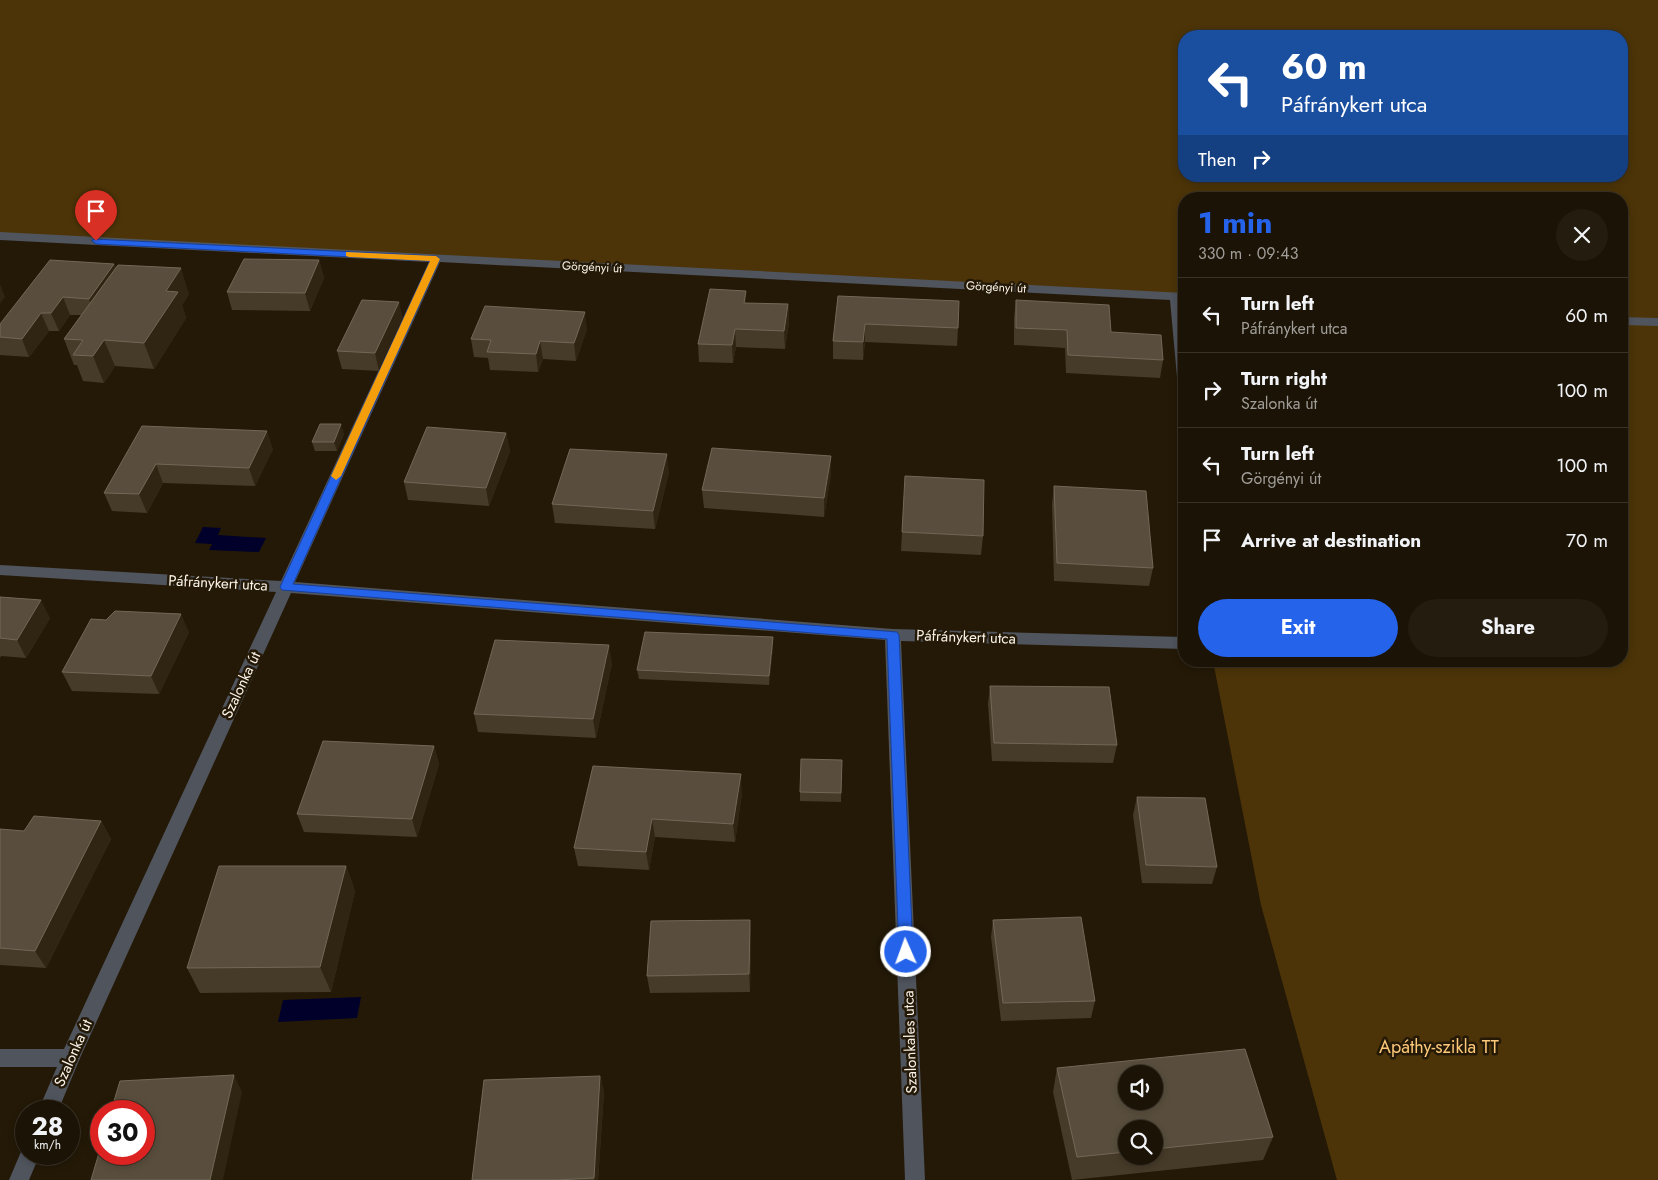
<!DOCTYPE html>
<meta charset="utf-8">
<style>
body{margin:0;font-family:Jost,sans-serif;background:#241c0f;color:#f1f3f6;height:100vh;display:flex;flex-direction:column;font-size:19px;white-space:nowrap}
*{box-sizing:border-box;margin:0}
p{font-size:16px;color:#a09e9a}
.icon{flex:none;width:28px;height:28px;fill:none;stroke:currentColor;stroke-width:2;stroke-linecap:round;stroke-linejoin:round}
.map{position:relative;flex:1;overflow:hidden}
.panel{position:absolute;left:1178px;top:192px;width:450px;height:475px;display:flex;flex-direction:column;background:#1b1305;border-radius:20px;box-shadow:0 2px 8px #0003,0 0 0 1px #393227}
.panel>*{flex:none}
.hud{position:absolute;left:1178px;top:30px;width:450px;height:152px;border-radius:20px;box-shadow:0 2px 8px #0003,0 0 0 1px #393227;background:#1a4fa0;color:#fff;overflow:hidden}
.controls{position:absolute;left:1118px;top:1065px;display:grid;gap:10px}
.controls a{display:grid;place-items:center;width:45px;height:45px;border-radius:50%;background:#1b1305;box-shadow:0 2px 8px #0003,0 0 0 1px #393227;font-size:25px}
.speed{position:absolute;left:15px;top:1100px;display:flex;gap:10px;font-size:25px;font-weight:700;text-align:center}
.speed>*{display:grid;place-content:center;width:65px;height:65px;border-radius:50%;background:#1b1305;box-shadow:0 2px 8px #0003,0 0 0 1px #393227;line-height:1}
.speed small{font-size:12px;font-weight:400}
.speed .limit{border:8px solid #d22;background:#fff;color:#111}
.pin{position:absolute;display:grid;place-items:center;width:42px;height:42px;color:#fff;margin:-51px -21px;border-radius:50% 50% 50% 0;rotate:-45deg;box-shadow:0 0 5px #0007}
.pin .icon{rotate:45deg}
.me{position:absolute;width:55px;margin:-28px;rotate:358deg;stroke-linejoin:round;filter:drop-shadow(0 0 4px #0008)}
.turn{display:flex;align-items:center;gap:18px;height:105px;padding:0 20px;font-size:22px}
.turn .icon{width:65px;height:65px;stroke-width:2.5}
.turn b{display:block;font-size:35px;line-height:42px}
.then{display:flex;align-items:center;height:48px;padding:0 20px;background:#0003;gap:10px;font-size:19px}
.round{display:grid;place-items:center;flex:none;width:52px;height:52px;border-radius:26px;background:#241c0f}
.summary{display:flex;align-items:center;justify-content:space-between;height:85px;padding:0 20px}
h1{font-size:30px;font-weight:700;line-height:38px;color:#2563eb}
.cta{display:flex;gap:10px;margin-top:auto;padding:10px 20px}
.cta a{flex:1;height:58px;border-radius:30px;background:#2563eb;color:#fff;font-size:20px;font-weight:700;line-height:58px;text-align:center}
.cta a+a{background:#241c0f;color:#f1f3f6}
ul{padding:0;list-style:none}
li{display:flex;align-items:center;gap:15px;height:75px;padding:0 20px;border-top:1px solid #393227}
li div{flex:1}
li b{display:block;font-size:19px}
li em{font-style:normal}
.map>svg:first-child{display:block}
.green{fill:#4c3408;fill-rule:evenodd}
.water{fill:#00002a}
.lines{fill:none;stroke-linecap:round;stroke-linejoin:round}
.minor{fill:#50545d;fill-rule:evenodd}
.wall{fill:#463a28;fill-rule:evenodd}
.shaded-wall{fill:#302412}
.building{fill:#594e3d;stroke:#726858;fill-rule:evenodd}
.route{fill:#2563eb;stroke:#184099}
.slow{fill:#f59e0b}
.labels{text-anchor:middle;stroke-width:5;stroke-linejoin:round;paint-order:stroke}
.far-street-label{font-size:12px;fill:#fbf3e8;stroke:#241907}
.street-label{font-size:15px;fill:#fbf3e8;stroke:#241907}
.near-park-label{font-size:18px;fill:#fdc978;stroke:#241907}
</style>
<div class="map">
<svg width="1658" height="1180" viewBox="0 0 1658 1180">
<rect width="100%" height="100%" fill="#241907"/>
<!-- green -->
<path class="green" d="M0 0H1658V1180H1337L1261 905 1213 661H1621V199H1184V377L1176 297 0 236ZM1184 36H1621V176H1184Z"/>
<!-- water -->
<g class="water">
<polygon points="203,527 221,528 218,535 266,538 259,552 209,550 212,544 195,543"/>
<polygon points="361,997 357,1018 278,1022 283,1000"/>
</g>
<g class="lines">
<!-- minor -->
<g class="minor">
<polygon points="0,232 1184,293 1184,381 1177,377 1170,300 440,262 295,582 893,629 1184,637 1184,649 901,641 925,1180 905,1180 885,640 291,593 80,1058 58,1111 38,1111 57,1067 0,1067 0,1049 64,1049 276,592 0,575 0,565 281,581 429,262 0,240"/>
<polygon points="1621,317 1658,318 1658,326 1621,325"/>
<polygon points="26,1146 26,1154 40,1154 29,1180 9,1180 23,1147"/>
</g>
</g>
<!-- wall -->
<g class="wall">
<polygon points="319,260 324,278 310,311 232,310 227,292"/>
<polygon points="114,264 116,268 189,294 182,305 186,318 154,369 115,366 104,383 83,381 77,365 74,365 64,339 81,315 70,315 59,331 49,331 29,357 0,355 0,324"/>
<polygon points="838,296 958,328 957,346 865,342 863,360 833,359 833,341"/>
<polygon points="1016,300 1111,332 1163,360 1160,378 1066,373 1065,348 1014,345 1014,318"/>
<polygon points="746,303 788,304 789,322 785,349 736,347 733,363 699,362 698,344"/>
<polygon points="403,319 379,371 342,369 337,351"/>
<polygon points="587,329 576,361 543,359 538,372 490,370 488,358 474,357 471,339"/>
<polygon points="142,426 273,449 255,486 163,483 147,513 112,511 104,493"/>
<polygon points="506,433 510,451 489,506 408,500 404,482"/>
<polygon points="344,434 337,451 315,451 312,442"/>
<polygon points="831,456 831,474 824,517 704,508 702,490"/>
<polygon points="669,472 655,529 555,523 552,504"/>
<polygon points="1054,486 1153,568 1149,586 1054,581 1052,504"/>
<polygon points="902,532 983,536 981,555 901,551"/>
<polygon points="0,597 50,618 26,658 1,656 0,658"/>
<polygon points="106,620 189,632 159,694 72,691 62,672"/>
<polygon points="773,637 773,646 769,685 639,679 637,670"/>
<polygon points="612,663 596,738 478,732 474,714"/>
<polygon points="990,686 1117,745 1113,763 992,761 988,704"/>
<polygon points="434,746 439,764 417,837 304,832 297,814"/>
<polygon points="842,760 841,802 800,801 800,792"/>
<polygon points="593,766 742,793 735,842 655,837 649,870 578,866 574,848"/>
<polygon points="1137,797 1217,867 1212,884 1142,883 1133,815"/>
<polygon points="101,821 111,839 46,968 0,965 0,829 24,831"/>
<polygon points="346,866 355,891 331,992 200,993 187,968"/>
<polygon points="750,920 751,937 750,992 650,993 647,976"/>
<polygon points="993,920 1095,1001 1091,1018 1001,1021 991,937"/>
<path d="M1057 1068 1273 1137 1263 1160 1072 1180 1053 1092ZM1126 1129H1154V1156H1126Z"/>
<polygon points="600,1076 604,1092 598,1180 472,1180"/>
</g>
<!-- shaded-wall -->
<g class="shaded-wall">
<polygon points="319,260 324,278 310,311 305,293"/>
<polygon points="114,264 121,281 95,316 89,299"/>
<polygon points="181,268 189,294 182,305 186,318 154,369 144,343 166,291"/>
<polygon points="0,284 5,297 0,304"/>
<polygon points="746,291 746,309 744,303"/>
<polygon points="63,297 70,315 59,331 51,313"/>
<polygon points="399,302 403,319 379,371 375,353"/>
<polygon points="788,304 789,322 785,349 784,331"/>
<polygon points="585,312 587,329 576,361 574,343"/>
<polygon points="41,313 49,331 29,357 22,339"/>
<polygon points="865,324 865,342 863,360 863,342"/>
<polygon points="735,329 736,347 733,363 732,345"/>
<polygon points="104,340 115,366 104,383 93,356"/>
<polygon points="540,341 543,359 538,372 536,354"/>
<polygon points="341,424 344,434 337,451 334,442"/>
<polygon points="267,431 273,449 255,486 249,468"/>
<polygon points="506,433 510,451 489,506 486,488"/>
<polygon points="667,454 669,472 655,529 653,511"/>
<polygon points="831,456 831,474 824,517 824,498"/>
<polygon points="156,464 163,483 147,513 139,494"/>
<polygon points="41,600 50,618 26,658 17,640"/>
<polygon points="181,614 189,632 159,694 151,676"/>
<polygon points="773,637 773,646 769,685 769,676"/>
<polygon points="609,645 612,663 596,738 593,719"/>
<polygon points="434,746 439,764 417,837 412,819"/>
<polygon points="741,774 742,793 735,842 733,824"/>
<polygon points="652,819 655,837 649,870 646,852"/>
<polygon points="101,821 111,839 46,968 35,951"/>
<polygon points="346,866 355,891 331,992 320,967"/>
<polygon points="750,920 751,937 750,992 749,974"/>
<polygon points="234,1075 242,1092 223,1180 210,1180"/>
<polygon points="600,1076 604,1092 598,1180 594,1180"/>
</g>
<!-- building -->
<g class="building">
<polygon points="244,259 319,260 305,293 227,292"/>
<polygon points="50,260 114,264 89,299 63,297 51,313 41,313 22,339 0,337 0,324"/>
<polygon points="118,265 181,268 166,291 178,292 144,343 104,340 93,356 73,355 83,340 64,339"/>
<polygon points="710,289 746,291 744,303 788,304 784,331 735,329 732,345 698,344"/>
<polygon points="838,296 959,301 958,328 865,324 863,342 833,341"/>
<polygon points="362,300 399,302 375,353 337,351"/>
<polygon points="1016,300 1109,305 1111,332 1161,335 1163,360 1068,355 1067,330 1016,328"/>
<polygon points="485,306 585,312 574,343 540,341 536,354 487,352 491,340 471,339"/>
<polygon points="320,424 341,424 334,442 312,442"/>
<polygon points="142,426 267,431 249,468 156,464 139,494 104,493"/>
<polygon points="427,427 506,433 486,488 404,482"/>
<polygon points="712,448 831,456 824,498 702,490"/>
<polygon points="570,449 667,454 653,511 552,504"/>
<polygon points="905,476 984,480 983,536 902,532"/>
<polygon points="1054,486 1146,491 1153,568 1057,563"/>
<polygon points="0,597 41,600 17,640 0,638"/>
<polygon points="115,611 181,614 151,676 62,672 91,619 106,620"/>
<polygon points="645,632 773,637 769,676 637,670"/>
<polygon points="495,640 609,645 593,719 474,714"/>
<polygon points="990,686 1109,687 1117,745 994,743"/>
<polygon points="323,741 434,746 412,819 297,814"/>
<polygon points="801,759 842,760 841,793 800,792"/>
<polygon points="593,766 741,774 733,824 652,819 646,852 574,848"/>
<polygon points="1137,797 1205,798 1217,867 1146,865"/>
<polygon points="34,816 101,821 35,951 0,948 0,829 24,831"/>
<polygon points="219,866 346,866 320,967 187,968"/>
<polygon points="1081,917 1095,1001 1003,1003 993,920"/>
<polygon points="750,920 749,974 647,976 651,921"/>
<path d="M1245 1049 1273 1137 1154 1149V1129H1126V1152L1077 1157 1057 1068ZM1126 1074H1154V1101H1126Z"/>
<polygon points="234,1075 210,1180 91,1180 101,1146 101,1154 144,1154 144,1111 111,1111 120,1081"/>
<polygon points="600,1076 594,1178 555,1180 472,1180 484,1080"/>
</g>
<!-- route -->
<polygon class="route" points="93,239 436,256 440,259 293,584 897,632 899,635 913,952 911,957 906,958 901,957 899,952 887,639 282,590 280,587 430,261 96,244 92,241"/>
<!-- slow -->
<polygon class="slow" points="346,252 436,256 440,259 341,476 336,480 331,476 430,261 349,257 346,256"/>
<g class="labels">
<!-- far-street labels -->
<g class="far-street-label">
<text transform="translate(592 267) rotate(3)" y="4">Görgényi út</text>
<text transform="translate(996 287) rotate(3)" y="4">Görgényi út</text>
</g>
<!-- street labels -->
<g class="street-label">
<text transform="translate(218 583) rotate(3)" y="5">Páfránykert utca</text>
<text transform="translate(966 637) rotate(2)" y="5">Páfránykert utca</text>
<text transform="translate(241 685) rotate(-65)" y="5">Szalonka út</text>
<text transform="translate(910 1042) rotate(-92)" y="5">Szalonkales utca</text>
<text transform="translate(73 1053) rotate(-66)" y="5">Szalonka út</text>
</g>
<!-- near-park labels -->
<g class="near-park-label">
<text x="1439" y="1053">Apáthy-szikla TT</text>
</g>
</g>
</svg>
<div class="controls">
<a><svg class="icon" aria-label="sound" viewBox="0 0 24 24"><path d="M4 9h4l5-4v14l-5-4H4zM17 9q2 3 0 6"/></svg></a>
<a><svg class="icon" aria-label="search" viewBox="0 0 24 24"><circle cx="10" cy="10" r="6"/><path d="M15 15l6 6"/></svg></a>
</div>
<div class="speed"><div>28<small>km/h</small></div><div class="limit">30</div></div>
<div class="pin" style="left:96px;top:241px;background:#d93025"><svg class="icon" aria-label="arrive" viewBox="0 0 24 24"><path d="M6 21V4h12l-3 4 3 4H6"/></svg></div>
<svg class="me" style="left:906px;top:952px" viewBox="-20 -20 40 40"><circle r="17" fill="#2563eb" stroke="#fff" stroke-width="3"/><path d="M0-11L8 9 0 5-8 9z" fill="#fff"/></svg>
<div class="hud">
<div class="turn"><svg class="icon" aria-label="left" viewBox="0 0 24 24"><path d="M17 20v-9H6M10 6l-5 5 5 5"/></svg><div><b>60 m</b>Páfránykert utca</div></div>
<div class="then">Then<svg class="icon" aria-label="right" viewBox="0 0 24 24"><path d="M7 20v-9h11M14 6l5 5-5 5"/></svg></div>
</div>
<section class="panel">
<div class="summary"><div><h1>1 min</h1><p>330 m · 09:43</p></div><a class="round"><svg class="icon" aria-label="close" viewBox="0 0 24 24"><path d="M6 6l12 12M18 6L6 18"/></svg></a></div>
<ul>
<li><svg class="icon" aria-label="left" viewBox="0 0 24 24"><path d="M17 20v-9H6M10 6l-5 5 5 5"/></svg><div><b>Turn left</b><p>Páfránykert utca</p></div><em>60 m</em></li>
<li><svg class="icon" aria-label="right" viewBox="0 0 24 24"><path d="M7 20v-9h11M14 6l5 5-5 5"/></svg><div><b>Turn right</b><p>Szalonka út</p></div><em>100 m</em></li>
<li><svg class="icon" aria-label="left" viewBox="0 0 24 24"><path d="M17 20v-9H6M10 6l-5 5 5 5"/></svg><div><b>Turn left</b><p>Görgényi út</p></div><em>100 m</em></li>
<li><svg class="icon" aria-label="arrive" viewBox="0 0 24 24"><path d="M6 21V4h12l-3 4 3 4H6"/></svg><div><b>Arrive at destination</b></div><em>70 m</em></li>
</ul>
<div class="cta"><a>Exit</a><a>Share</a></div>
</section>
</div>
